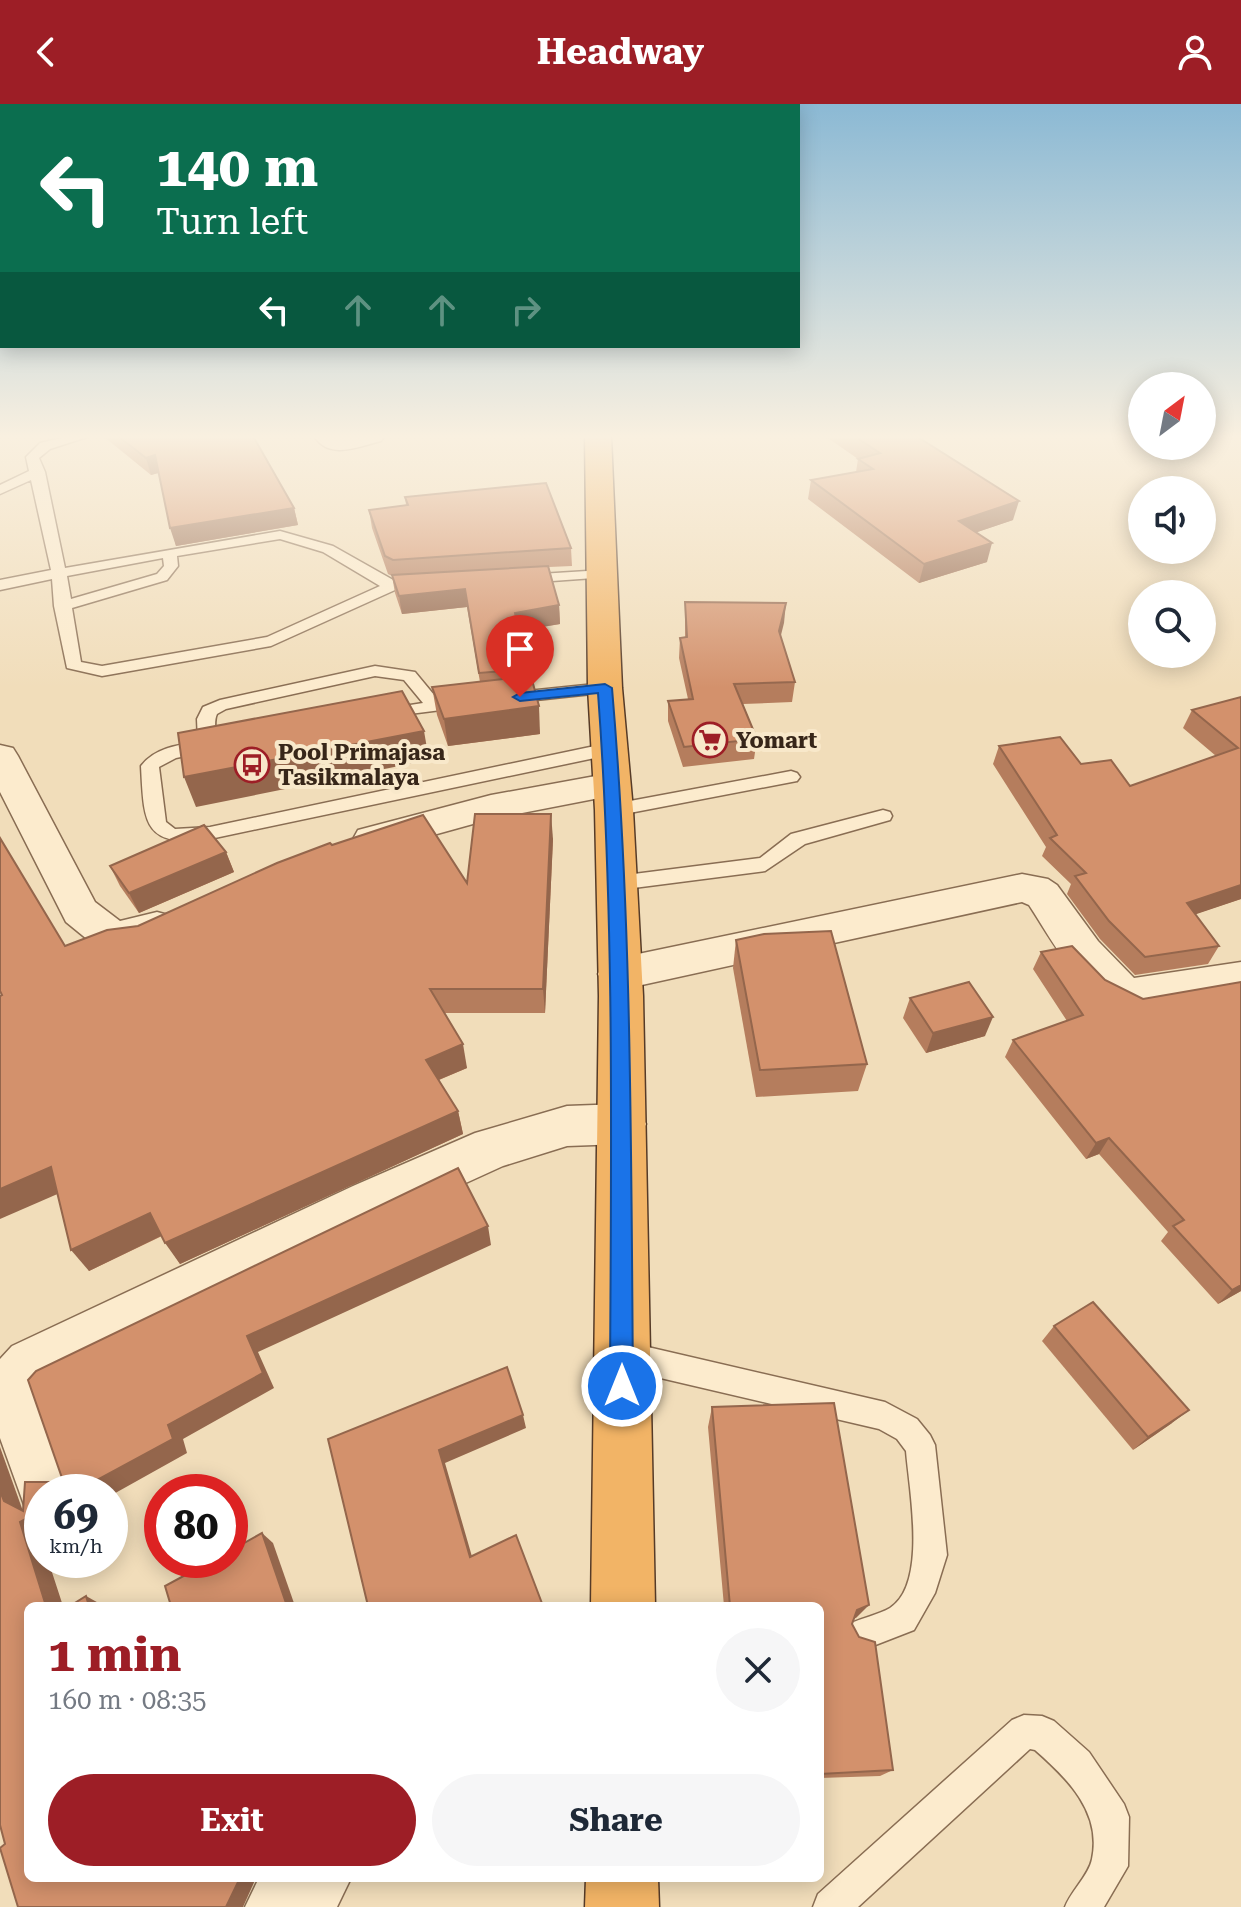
<!DOCTYPE html>
<meta charset="utf-8">
<style>
body{margin:0;font-family:"Roboto Serif",serif;background:#f6f6f7;color:#1f2937;height:100vh;display:flex;flex-direction:column;font-size:30px;white-space:nowrap}
*{box-sizing:border-box;margin:0}
p{font-size:26px;color:#747a83}
.icon{flex:none;width:44px;height:44px;fill:none;stroke:currentColor;stroke-width:2;stroke-linecap:round;stroke-linejoin:round}
.map{position:relative;flex:1;overflow:hidden}
.sheet{position:absolute;left:24px;top:1498px;width:800px;height:280px;display:flex;flex-direction:column;background:#fff;border-radius:12px;box-shadow:0 4px 20px #0003}
.sheet>*{flex:none}
.top-card{position:absolute;left:0px;top:0px;width:800px;height:244px;box-shadow:0 4px 20px #0003;background:#0b6e4f;color:#fff;overflow:hidden}
.needle{width:52px;rotate:32deg}
.controls{position:absolute;left:1128px;top:268px;display:grid;gap:16px}
.controls a{display:grid;place-items:center;width:88px;height:88px;border-radius:50%;background:#fff;box-shadow:0 4px 20px #0003;font-size:40px}
.speed{position:absolute;left:24px;top:1370px;display:flex;gap:16px;font-size:40px;font-weight:700;text-align:center}
.speed>*{display:grid;place-content:center;width:104px;height:104px;border-radius:50%;background:#fff;box-shadow:0 4px 20px #0003;line-height:1}
.speed small{font-size:20px;font-weight:400}
.speed .limit{border:12px solid #d22;background:#fff;color:#111}
.pin{position:absolute;display:grid;place-items:center;width:68px;height:68px;color:#fff;margin:-82px -34px;border-radius:50% 50% 50% 0;rotate:-45deg;box-shadow:0 0 8px #0007}
.pin .icon{rotate:45deg}
.me{position:absolute;width:88px;margin:-44px;rotate:0deg;stroke-linejoin:round;filter:drop-shadow(0 0 6px #0008)}
.turn{display:flex;align-items:center;gap:28px;height:168px;padding:0 24px;font-size:36px}
.turn .icon{width:104px;height:104px;stroke-width:2.5}
.turn b{display:block;font-size:56px;line-height:68px}
.lanes{display:flex;align-items:center;height:76px;padding:0 24px;background:#0003;justify-content:center;gap:40px;direction:ltr}
.lanes .off{opacity:.35}
.round{display:grid;place-items:center;flex:none;width:84px;height:84px;border-radius:42px;background:#f6f6f7}
.overview{display:flex;align-items:center;justify-content:space-between;height:136px;padding:0 24px}
h1{font-size:48px;font-weight:700;line-height:60px;color:#9d1e26}
.primary-button{display:flex;gap:16px;margin-top:auto;padding:16px 24px}
.primary-button a{flex:1;height:92px;border-radius:48px;background:#9d1e26;color:#fff;font-size:32px;font-weight:700;line-height:92px;text-align:center}
.primary-button a+a{background:#f6f6f7;color:#1f2937}
header{display:flex;justify-content:space-between;align-items:center;height:104px;padding:0 24px;background:#9d1e26;color:#fff;font-size:36px;font-weight:700}
.map>svg:first-child{display:block}
.lines{fill:none;stroke-linecap:round;stroke-linejoin:round}
.service-casing{stroke:#896d53;stroke-width:3}
.minor-casing{stroke:#896d53;stroke-width:3}
.trunk-casing{stroke:#563b28;stroke-width:3}
.service{fill:#fcebcd;fill-rule:evenodd}
.minor{fill:#fcebcd;fill-rule:evenodd}
.trunk{fill:#f2b466;fill-rule:evenodd}
.wall{fill:#b57d5d}
.shaded-wall{fill:#94664c}
.building{fill:#d3916c;stroke:#94664c;stroke-width:2}
.route{fill:#1a73e8;stroke:#114b97;stroke-width:2}
.labels{text-anchor:middle;stroke-width:8;stroke-linejoin:round;paint-order:stroke}
.poi-label{font-size:22px;font-weight:bold;fill:#372619;stroke:#f8e8ca;text-anchor:start}
</style>
<header><svg class="icon" aria-label="back" viewBox="0 0 24 24"><path d="M15 5l-7 7 7 7"/></svg>Headway<svg class="icon" aria-label="person" viewBox="0 0 24 24"><circle cx="12" cy="8" r="4"/><path d="M4 21q1-7 8-7t8 7"/></svg></header>
<div class="map">
<svg width="1241" height="1803" viewBox="0 0 1241 1803">
<rect width="100%" height="100%" fill="#f1ddba"/>
<g class="lines">
<!-- service casing -->
<g class="service-casing">
<g id="service">
<path d="M70 332H90L50 345 39 354 45 368 65 464 280 427 333 442 395 477 422 475 430 480 422 485 395 486 271 542 102 572 67 564 54 502 52 475 0 486V476L51 466 31 376 0 390V381L29 367 26 353 40 339ZM280 435 323 448 380 482 267 533 102 562 81 558 72 504 167 476 178 462 177 452ZM163 454 164 462 157 470 71 495 67 472Z"/>
<polygon points="603,466 610,470 608,473 524,479 517,475 524,471"/>
<path d="M375 562 415 568 439 597 465 593 473 598 465 603 378 614 375 610 378 606 423 599 404 576 375 572 226 605 217 610C212 621 219 636 214 646L176 654 159 663 166 718 175 725 210 723 609 639 618 645 609 651 210 735C143 744 144 719 141 662 155 644 177 641 198 638L197 615 203 603 220 596Z"/>
<polygon points="605,579 611,580 613,584 611,588 507,599 499,594 507,589"/>
<polygon points="791,667 797,669 800,673 797,677 614,712 605,706 614,700"/>
<polygon points="883,706 890,708 892,712 890,716 805,740 765,767 618,786 608,779 618,772 760,754 791,730"/>
<path d="M622 1237 885 1298 917 1315 930 1331 935 1341 947 1451 935 1489 914 1526 860 1547 849 1542 844 1531 849 1520C861 1514 878 1511 890 1504 928 1480 909 1385 906 1347L897 1335 879 1325 622 1265 612 1261 608 1251 612 1241Z"/>
<path d="M1024 1611 1042 1612 1054 1617 1089 1648 1124 1700 1129 1713 1128 1762 1104 1803H1065C1071 1787 1089 1771 1092 1755 1102 1708 1067 1674 1035 1646L1030 1645 858 1803H813L818 1790 1012 1616Z"/>
</g>
</g>
<!-- minor casing -->
<g class="minor-casing">
<g id="minor">
<path d="M314 332H385L381 337C357 343 329 356 314 332Z"/>
<polygon points="0,641 13,644 18,652 95,798 120,817 157,808 172,812 178,823 172,834 133,847 116,847 93,840 66,818 0,688"/>
<polygon points="612,669 625,673 630,681 625,689 491,715 372,748 358,744 353,735 358,726 491,691"/>
<path d="M1022 770 1048 775 1057 781 1098 837 1134 874 1241 858V890L1132 909C1080 892 1057 844 1029 801L1022 798 619 886 604 882 598 870 604 858 619 854Z"/>
<polygon points="622,1000 639,1006 646,1020 639,1034 622,1040 567,1042 503,1062 389,1114 52,1280 43,1291 78,1388 42,1388 42,1416 27,1409 0,1334 0,1255 12,1242 353,1082 475,1029 567,1002"/>
<polygon points="259,1774 351,1774 337,1803 245,1803"/>
</g>
</g>
<!-- trunk casing -->
<g class="trunk-casing">
<g id="trunk">
<polygon points="585,332 611,332 622,584 633,706 643,892 655,1502 591,1502 599,892 595,706 588,584"/>
<polygon points="586,1774 658,1774 659,1803 585,1803"/>
</g>
</g>
<!-- service -->
<use href="#service" class="service"/>
<!-- minor -->
<use href="#minor" class="minor"/>
<!-- trunk -->
<use href="#trunk" class="trunk"/>
</g>
<!-- wall -->
<g class="wall">
<polygon points="103,332 253,332 294,404 298,421 176,442 159,369 151,371"/>
<polygon points="825,332 916,332 1013,416 977,428 987,458 919,479 808,395 811,376 856,368 858,355"/>
<polygon points="405,393 571,444 572,462 549,463 559,501 560,520 519,527 528,565 540,630 448,642 437,611 432,583 480,578 467,503 402,510 395,489 392,472 388,470 372,424 369,406 406,401"/>
<polygon points="685,498 786,499 780,531 795,578 792,598 743,600 757,635 754,655 683,663 668,617 668,597 688,595 679,554 680,534 685,533"/>
<polygon points="1241,593 1241,795 1195,810 1219,842 1208,860 1135,871 1100,835 1067,790 1071,780 1042,752 1046,743 993,660 999,642 1081,660 1130,682 1216,652 1183,624 1192,606"/>
<polygon points="553,735 545,909 444,909 467,964 439,976 458,1007 463,1030 180,1160 162,1132 89,1167 57,1090 65,842 138,822 332,741 467,779"/>
<polygon points="226,748 234,768 139,809 120,782 110,762"/>
<polygon points="736,836 867,960 858,987 756,993 733,864"/>
<polygon points="1041,848 1105,876 1143,895 1241,1187 1218,1200 1161,1137 1168,1128 1099,1050 1086,1055 1005,953 1013,936 1067,917 1033,865"/>
<polygon points="910,894 985,932 926,949 903,914"/>
<polygon points="1054,1222 1172,1319 1133,1346 1042,1237"/>
<polygon points="712,1303 857,1513 854,1515 852,1520 893,1666 880,1672 820,1674 820,1502 724,1502 708,1323"/>
</g>
<!-- shaded-wall -->
<g class="shaded-wall">
<polygon points="155,351 161,368 151,371 146,354"/>
<polygon points="1019,397 1013,416 954,436 959,417"/>
<polygon points="294,404 298,421 176,442 170,424"/>
<polygon points="992,439 987,458 919,479 924,460"/>
<polygon points="465,485 467,503 402,510 399,492"/>
<polygon points="786,499 784,519 777,547 779,527"/>
<polygon points="559,501 560,520 516,527 515,509"/>
<polygon points="539,602 540,630 448,642 444,615"/>
<polygon points="424,627 429,656 196,703 184,673"/>
<polygon points="551,710 553,735 545,909 543,885"/>
<polygon points="226,748 234,768 139,809 129,789"/>
<polygon points="1241,781 1241,795 1176,817 1187,799"/>
<polygon points="993,913 985,932 926,949 933,929"/>
<polygon points="463,940 467,964 431,979 426,956"/>
<polygon points="458,1007 463,1030 180,1160 165,1139"/>
<polygon points="1109,1034 1099,1050 1086,1055 1096,1039"/>
<polygon points="51,1063 69,1085 0,1115 0,1085"/>
<polygon points="150,1109 165,1130 89,1167 71,1146"/>
<polygon points="488,1122 491,1141 258,1248 274,1284 183,1335 187,1349 110,1392 110,1388 75,1388 168,1321 247,1232"/>
<polygon points="1241,1181 1241,1187 1218,1200 1232,1186"/>
<polygon points="1189,1306 1172,1319 1133,1346 1148,1333"/>
<polygon points="523,1311 526,1324 445,1359 475,1463 470,1453 439,1346"/>
<polygon points="0,1343 24,1410 4,1397 0,1387"/>
<polygon points="42,1406 42,1429 40,1430 42,1437 42,1456 48,1456 63,1502 46,1502 20,1418"/>
<polygon points="262,1429 273,1439 295,1502 287,1502"/>
<polygon points="86,1492 104,1502 89,1502"/>
<polygon points="869,1501 857,1513 846,1519 857,1506"/>
<polygon points="240,1774 256,1774 243,1803 226,1803"/>
</g>
<!-- building -->
<g class="building">
<polygon points="118,332 253,332 294,404 170,424 155,351 146,354"/>
<polygon points="854,332 916,332 1019,397 959,417 992,439 924,460 811,376 873,365 858,355 880,349"/>
<polygon points="546,379 571,444 393,456 385,452 369,406 408,401 405,393"/>
<polygon points="548,462 559,501 515,509 528,565 479,569 465,485 399,492 392,471"/>
<polygon points="685,498 786,499 779,527 795,578 734,580 757,635 684,643 668,597 693,595 680,534 687,533"/>
<polygon points="531,572 539,602 444,615 432,583"/>
<polygon points="402,587 424,627 184,673 178,629"/>
<polygon points="1241,593 1241,781 1187,799 1219,842 1145,853 1109,817 1075,772 1086,769 1050,734 1057,731 999,642 1060,633 1081,660 1111,656 1130,682 1238,644 1192,606"/>
<polygon points="475,710 551,710 543,885 430,885 463,940 426,956 458,1007 165,1139 150,1109 71,1146 51,1063 0,1085 0,892 2,891 0,887 0,734 65,842 107,826 138,822 277,759 330,739 332,741 423,711 467,779"/>
<polygon points="204,721 226,748 129,789 110,762"/>
<polygon points="831,827 867,960 760,966 736,836 764,830"/>
<polygon points="1072,842 1105,876 1143,895 1241,878 1241,1181 1232,1186 1173,1122 1184,1116 1109,1034 1096,1039 1013,936 1083,911 1041,848"/>
<polygon points="969,878 993,913 933,929 910,894"/>
<polygon points="458,1064 488,1122 247,1232 263,1269 168,1321 173,1335 75,1388 42,1388 42,1406 20,1418 46,1502 28,1502 28,1774 240,1774 226,1803 18,1803 0,1744 5,1740 0,1721 0,1387 4,1397 23,1407 25,1378 60,1378 62,1374 28,1276 36,1267"/>
<polygon points="1093,1198 1189,1306 1148,1333 1054,1222"/>
<polygon points="507,1263 523,1311 439,1346 470,1453 516,1431 543,1502 368,1502 328,1335"/>
<polygon points="834,1299 869,1501 857,1506 852,1520 859,1533 875,1538 893,1666 820,1670 820,1502 730,1502 712,1303"/>
<polygon points="262,1429 287,1502 171,1502 165,1482 213,1456 230,1456 230,1447"/>
<polygon points="86,1492 89,1502 70,1502"/>
</g>
<!-- sky -->
<linearGradient id="sky" x2="0" y2="1"><stop stop-color="#8bb9d4"/><stop offset="0.57" stop-color="#f9f0e0"/><stop offset="1" stop-color="#f9f0e0" stop-opacity="0"/></linearGradient>
<rect width="1241" height="584" fill="url(#sky)"/>
<!-- route -->
<path class="route" d="M605 580 612 584C632 817 631 1049 633 1282L630 1291 622 1294 613 1291 610 1282C611 1051 615 820 598 589L520 597 513 593 520 589Z"/>
<!-- icons -->
<defs>
<g id="supermarket-ring" transform="scale(1.8)"><circle r="9.5" fill="#f8e8ca" stroke="#9d1e26" stroke-width="1.5"/><path d="M-6-5.5h2.5l.6 2H6L4.5 2H-2.5L-4.4-4H-6ZM-1.5 3.2a1.3 1.3 0 1 0 .1 0ZM3 3.2a1.3 1.3 0 1 0 .1 0Z" fill="#9d1e26"/></g>
<g id="bus-ring" transform="scale(1.8)"><circle r="9.5" fill="#f8e8ca" stroke="#9d1e26" stroke-width="1.5"/><path d="M-5-6H5V4H4V6H2V4H-2V6H-4V4H-5ZM-3.5-4V0h7V-4ZM-3.5 1.2v1.5H-2V1.2ZM2 1.2v1.5H3.5V1.2Z" fill="#9d1e26"/></g>
</defs>
<g fill-rule="evenodd">
<use href="#supermarket-ring" x="710" y="636"/>
<use href="#bus-ring" x="252" y="661"/>
</g>
<g class="labels">
<!-- poi labels -->
<g class="poi-label">
<text x="736" y="644">Yomart</text>
<text x="278" y="656">Pool Primajasa<tspan x="278" dy="25">Tasikmalaya</tspan></text>
</g>
</g>
</svg>
<div class="controls">
<a><svg class="needle" viewBox="-14 -14 28 28"><path d="M0-13l5 13h-10z" fill="#e53935"/><path d="M0 13l5-13h-10z" fill="#747a83"/></svg></a>
<a><svg class="icon" aria-label="sound" viewBox="0 0 24 24"><path d="M4 9h4l5-4v14l-5-4H4zM17 9q2 3 0 6"/></svg></a>
<a><svg class="icon" aria-label="search" viewBox="0 0 24 24"><circle cx="10" cy="10" r="6"/><path d="M15 15l6 6"/></svg></a>
</div>
<div class="speed"><div>69<small>km/h</small></div><div class="limit">80</div></div>
<div class="pin" style="left:520px;top:593px;background:#d93025"><svg class="icon" aria-label="arrive" viewBox="0 0 24 24"><path d="M6 21V4h12l-3 4 3 4H6"/></svg></div>
<svg class="me" style="left:622px;top:1282px" viewBox="-20 -20 40 40"><circle r="17" fill="#1a73e8" stroke="#fff" stroke-width="3"/><path d="M0-11L8 9 0 5-8 9z" fill="#fff"/></svg>
<div class="top-card">
<div class="turn"><svg class="icon" aria-label="left" viewBox="0 0 24 24"><path d="M17 20v-9H6M10 6l-5 5 5 5"/></svg><div><b>140 m</b>Turn left</div></div>
<div class="lanes"><svg class="icon" aria-label="left" viewBox="0 0 24 24"><path d="M17 20v-9H6M10 6l-5 5 5 5"/></svg><svg class="icon off" aria-label="ahead" viewBox="0 0 24 24"><path d="M12 20V5M6 11l6-6 6 6"/></svg><svg class="icon off" aria-label="ahead" viewBox="0 0 24 24"><path d="M12 20V5M6 11l6-6 6 6"/></svg><svg class="icon off" aria-label="right" viewBox="0 0 24 24"><path d="M7 20v-9h11M14 6l5 5-5 5"/></svg></div>
</div>
<section class="sheet">
<div class="overview"><div><h1>1 min</h1><p>160 m · 08:35</p></div><a class="round"><svg class="icon" aria-label="close" viewBox="0 0 24 24"><path d="M6 6l12 12M18 6L6 18"/></svg></a></div>
<div class="primary-button"><a>Exit</a><a>Share</a></div>
</section>
</div>
